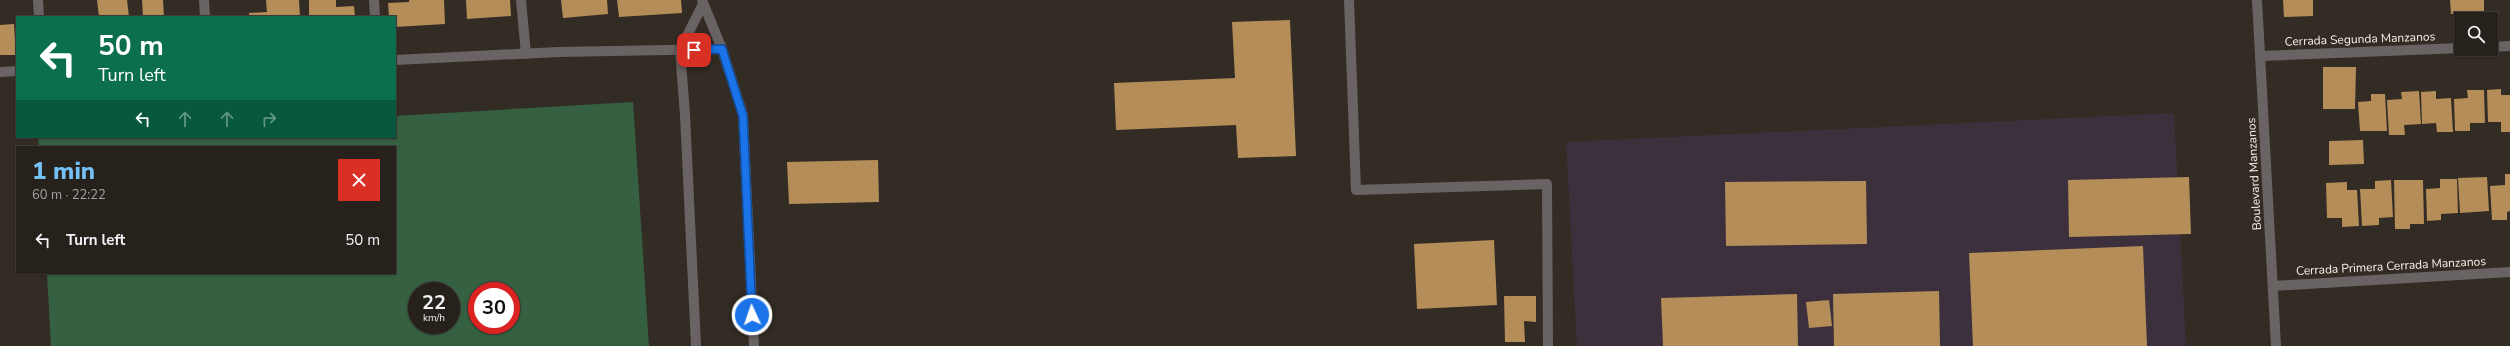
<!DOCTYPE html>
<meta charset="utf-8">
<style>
body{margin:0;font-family:"Nunito Sans",sans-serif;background:#322e28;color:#f1f3f6;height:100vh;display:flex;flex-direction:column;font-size:15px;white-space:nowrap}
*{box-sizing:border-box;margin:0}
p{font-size:13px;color:#a4a3a3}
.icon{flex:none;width:22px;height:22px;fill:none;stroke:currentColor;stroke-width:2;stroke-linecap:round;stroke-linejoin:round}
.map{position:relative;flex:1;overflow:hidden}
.panel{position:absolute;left:16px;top:146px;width:380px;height:128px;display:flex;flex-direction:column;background:#26211b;border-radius:0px;box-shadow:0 1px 3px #0004,0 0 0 1px #423e3a}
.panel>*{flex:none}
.top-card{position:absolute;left:16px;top:16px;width:380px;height:122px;border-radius:0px;box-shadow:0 1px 3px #0004,0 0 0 1px #423e3a;background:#0b6e4f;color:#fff;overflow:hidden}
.buttons{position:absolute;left:2454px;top:12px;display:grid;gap:8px}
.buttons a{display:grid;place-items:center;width:44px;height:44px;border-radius:0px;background:#26211b;box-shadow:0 1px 3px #0004,0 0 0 1px #423e3a;font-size:20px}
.speed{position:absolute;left:408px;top:282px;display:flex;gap:8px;font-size:20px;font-weight:700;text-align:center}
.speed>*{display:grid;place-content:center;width:52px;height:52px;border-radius:50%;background:#26211b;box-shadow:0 1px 3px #0004,0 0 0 1px #423e3a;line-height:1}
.speed small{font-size:10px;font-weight:400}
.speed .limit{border:6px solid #d22;background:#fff;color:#111}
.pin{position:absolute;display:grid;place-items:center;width:34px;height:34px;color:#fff;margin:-17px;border-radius:8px;box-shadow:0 2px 6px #0006}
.me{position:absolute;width:44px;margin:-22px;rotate:357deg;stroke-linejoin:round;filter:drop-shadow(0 0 3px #0008)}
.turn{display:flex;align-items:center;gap:14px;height:84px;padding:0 16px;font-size:18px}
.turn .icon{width:52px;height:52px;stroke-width:2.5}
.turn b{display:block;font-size:28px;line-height:34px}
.lanes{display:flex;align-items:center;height:38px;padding:0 16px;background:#0003;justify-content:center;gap:20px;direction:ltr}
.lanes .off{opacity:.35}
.round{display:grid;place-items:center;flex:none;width:42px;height:42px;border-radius:0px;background:#322e28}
.overview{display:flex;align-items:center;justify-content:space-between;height:68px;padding:0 16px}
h1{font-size:24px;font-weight:800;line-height:30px;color:#73c1f5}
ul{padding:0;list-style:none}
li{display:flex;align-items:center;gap:12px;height:52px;padding:0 16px}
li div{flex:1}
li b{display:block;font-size:15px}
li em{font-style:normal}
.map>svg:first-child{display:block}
.education{fill:#3d303d}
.green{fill:#356041;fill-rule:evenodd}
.building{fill:#b48d59}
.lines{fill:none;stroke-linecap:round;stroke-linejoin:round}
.street{stroke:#6a6364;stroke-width:10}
.route-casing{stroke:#114b97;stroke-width:10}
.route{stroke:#1a73e8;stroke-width:7}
.labels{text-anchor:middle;stroke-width:4;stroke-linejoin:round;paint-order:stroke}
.street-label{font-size:12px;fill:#f6f1eb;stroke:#332c24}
</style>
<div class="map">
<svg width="2510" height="346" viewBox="0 0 2510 346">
<rect width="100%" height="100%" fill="#332c24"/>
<!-- education -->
<polygon class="education" points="2174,113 2186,346 1577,346 1566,142"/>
<!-- green -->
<path class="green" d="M633 102 649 346H51L47 273H395V147H39L38 137H395V116ZM417 291H451V325H417ZM477 291H511V325H477Z"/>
<!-- building -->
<g class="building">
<polygon points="97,0 127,0 129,17 99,17"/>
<polygon points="142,0 163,0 164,17 143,17"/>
<polygon points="266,0 299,0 300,17 249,17 249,13 267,12"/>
<polygon points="309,0 336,0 336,7 354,6 355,17 309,17"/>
<polygon points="409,0 444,0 445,24 395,27 395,17 389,17 388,3 409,2"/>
<polygon points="466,0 510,0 511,16 467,19"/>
<polygon points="561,0 607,0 608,14 563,18"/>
<polygon points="617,0 681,0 682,13 619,17"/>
<polygon points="2283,0 2313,0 2313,16 2284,17"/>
<polygon points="2450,0 2484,0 2484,12 2451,14"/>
<polygon points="1290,20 1296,156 1238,158 1236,125 1116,130 1114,83 1235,78 1232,22"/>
<polygon points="14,24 16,55 0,55 0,25"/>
<polygon points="2323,67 2356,67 2355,109 2323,109"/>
<polygon points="2501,89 2501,95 2510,95 2510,132 2501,132 2501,122 2488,122 2487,90"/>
<polygon points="2467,90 2484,90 2485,123 2470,123 2470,131 2455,131 2454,99 2468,98"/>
<polygon points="2419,91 2421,124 2404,125 2405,135 2389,135 2387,100 2402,99 2401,92"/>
<polygon points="2436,91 2436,99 2451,98 2453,132 2437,132 2436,123 2422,124 2421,92"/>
<polygon points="2371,94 2385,94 2387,131 2360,131 2358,102 2371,101"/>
<polygon points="2363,140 2364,164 2329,165 2329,141"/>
<polygon points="878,160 879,202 789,204 787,162"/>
<polygon points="2505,174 2510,174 2510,211 2507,212 2507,220 2492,220 2490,186 2505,185"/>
<polygon points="2189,177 2191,234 2069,237 2068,180"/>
<polygon points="2487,177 2489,211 2460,213 2458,178"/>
<polygon points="2440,179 2457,179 2458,213 2441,214 2441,220 2427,221 2426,189 2440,188"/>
<polygon points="2391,180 2393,217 2379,218 2379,225 2362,226 2360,189 2375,189 2375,181"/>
<polygon points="2394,180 2423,180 2424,224 2410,224 2410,229 2395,229"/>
<polygon points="1866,181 1867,244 1726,246 1725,182"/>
<polygon points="2347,182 2347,190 2357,190 2359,226 2342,227 2342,218 2327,218 2326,183"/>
<polygon points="1494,240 1497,305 1417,309 1414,244"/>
<polygon points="2143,246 2147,346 1973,346 1969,253"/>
<polygon points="1939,291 1940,346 1834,346 1833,294"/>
<polygon points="1797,294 1798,346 1663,346 1661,298"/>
<polygon points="1504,296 1536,296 1536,322 1524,321 1525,342 1505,342"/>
<polygon points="1829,300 1832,326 1809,328 1806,302"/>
</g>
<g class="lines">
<!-- street -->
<g class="street">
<polyline points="38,0 39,17"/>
<polyline points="204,0 205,17"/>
<polyline points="374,0 375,17"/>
<polyline points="521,0 526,54"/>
<polyline points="702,0 722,49 743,115 754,346"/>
<polyline points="1349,0 1356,190 1547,184 1548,346"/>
<polyline points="2257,0 2276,346"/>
<polyline points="2491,47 2510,46"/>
<polyline points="2260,56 2461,48"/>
<polyline points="395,60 558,52 722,49"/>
<polyline points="0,72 17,71"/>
<polyline points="2273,286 2510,272"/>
<polyline points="696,346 685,115 680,50 703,4"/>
</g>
</g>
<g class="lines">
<!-- route casing -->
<g class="route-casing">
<polyline id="route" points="694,50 722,49 743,116 752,315"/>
</g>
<!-- route -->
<use href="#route" class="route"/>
</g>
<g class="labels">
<!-- street labels -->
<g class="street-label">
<text transform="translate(2360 39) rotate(-2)" y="4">Cerrada Segunda Manzanos</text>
<text transform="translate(2254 174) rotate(-93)" y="4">Boulevard Manzanos</text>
<text transform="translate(2391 266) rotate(-3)" y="4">Cerrada Primera Cerrada Manzanos</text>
</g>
</g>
</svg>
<div class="buttons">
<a><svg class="icon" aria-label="search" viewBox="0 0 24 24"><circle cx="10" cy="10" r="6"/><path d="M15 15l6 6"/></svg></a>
</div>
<div class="speed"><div>22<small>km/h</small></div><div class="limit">30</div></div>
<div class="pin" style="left:694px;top:50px;background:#d93025"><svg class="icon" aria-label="arrive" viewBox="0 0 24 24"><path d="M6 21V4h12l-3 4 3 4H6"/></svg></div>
<svg class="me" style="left:752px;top:315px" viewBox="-20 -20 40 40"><circle r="17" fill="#1a73e8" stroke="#fff" stroke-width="3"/><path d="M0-11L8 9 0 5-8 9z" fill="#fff"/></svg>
<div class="top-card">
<div class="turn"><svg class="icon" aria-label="left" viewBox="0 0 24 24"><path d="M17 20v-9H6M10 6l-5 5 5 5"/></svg><div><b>50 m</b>Turn left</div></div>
<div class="lanes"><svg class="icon" aria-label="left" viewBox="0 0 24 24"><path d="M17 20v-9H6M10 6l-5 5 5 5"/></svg><svg class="icon off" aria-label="ahead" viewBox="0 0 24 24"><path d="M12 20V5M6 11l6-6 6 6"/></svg><svg class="icon off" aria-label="ahead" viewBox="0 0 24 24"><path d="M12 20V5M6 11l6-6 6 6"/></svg><svg class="icon off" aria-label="right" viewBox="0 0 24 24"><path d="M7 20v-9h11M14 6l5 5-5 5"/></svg></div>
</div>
<section class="panel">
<div class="overview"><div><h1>1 min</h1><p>60 m · 22:22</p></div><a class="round" style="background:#d93025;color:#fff"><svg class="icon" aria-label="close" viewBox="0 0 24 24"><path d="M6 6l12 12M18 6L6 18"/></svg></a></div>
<ul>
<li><svg class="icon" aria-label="left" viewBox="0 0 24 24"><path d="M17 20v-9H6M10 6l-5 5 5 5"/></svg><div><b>Turn left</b></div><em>50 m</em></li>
</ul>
</section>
</div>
